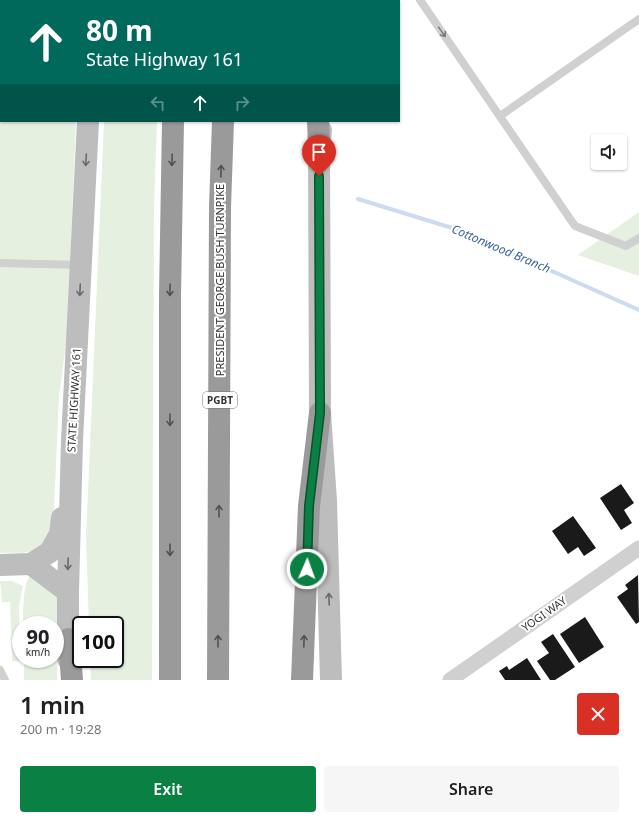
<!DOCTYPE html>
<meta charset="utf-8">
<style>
body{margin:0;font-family:"Noto Sans",sans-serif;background:#f6f6f6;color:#202124;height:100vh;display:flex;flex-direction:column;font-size:15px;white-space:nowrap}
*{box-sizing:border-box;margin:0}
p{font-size:13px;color:#757577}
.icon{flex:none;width:22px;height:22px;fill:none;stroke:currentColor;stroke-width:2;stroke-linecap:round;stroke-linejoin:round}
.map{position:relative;height:680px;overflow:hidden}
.sheet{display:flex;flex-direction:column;background:#fff;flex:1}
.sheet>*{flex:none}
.banner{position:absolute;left:0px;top:0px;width:400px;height:122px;box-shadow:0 1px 3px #0004;background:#00695c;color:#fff;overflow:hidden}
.controls{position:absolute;left:591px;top:134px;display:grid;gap:8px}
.controls a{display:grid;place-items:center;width:36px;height:36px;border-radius:4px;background:#fff;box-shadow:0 1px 3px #0004;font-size:20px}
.speed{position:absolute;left:12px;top:616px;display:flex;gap:8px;font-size:20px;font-weight:700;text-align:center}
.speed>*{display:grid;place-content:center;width:52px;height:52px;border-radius:50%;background:#fff;box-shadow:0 1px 3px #0004;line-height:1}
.speed small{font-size:10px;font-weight:400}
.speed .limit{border:2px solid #111;border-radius:6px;background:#fff;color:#111}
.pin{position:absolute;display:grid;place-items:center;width:34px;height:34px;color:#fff;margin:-41px -17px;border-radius:50% 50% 50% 0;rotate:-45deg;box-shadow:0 0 4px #0007}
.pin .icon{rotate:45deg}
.me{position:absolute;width:44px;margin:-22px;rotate:2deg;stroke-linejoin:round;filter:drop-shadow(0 0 3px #0008)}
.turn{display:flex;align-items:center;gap:14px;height:84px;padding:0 20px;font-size:18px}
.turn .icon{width:52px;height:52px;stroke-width:2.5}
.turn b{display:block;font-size:28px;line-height:34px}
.lanes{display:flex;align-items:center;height:38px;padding:0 20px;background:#0003;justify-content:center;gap:20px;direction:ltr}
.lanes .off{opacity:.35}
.round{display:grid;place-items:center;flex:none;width:42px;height:42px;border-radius:4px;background:#f6f6f6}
.summary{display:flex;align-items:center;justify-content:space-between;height:68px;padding:0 20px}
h1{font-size:24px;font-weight:600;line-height:30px}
.action{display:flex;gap:8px;margin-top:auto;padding:8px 20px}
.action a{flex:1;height:46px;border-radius:4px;background:#0b8043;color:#fff;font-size:16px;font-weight:600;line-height:46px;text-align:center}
.action a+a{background:#f6f6f6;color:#202124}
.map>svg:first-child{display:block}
.green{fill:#e6f0e1}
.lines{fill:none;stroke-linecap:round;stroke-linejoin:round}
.stream{stroke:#cddbf0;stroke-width:4}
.river{stroke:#cddbf0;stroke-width:23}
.building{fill:#1a1a1a}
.lane{stroke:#d0d0d0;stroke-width:8}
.street{stroke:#d0d0d0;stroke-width:15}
.secondary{stroke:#bdbdbd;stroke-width:22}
.highway{stroke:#9a9a9a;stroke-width:22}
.oneway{stroke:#7a7a7a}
.oneway2{stroke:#6a6a6a}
.oneway3{stroke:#525252}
.route-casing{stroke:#07532c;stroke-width:10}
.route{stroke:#0b8043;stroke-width:7}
.labels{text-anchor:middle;stroke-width:4;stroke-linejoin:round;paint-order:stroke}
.shield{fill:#fff;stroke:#707070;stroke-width:1}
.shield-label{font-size:10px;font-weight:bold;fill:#333}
.street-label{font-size:11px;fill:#333;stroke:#fff}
.water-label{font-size:12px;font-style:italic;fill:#39629c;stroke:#fff}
</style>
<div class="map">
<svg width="639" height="680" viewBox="0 0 639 680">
<rect width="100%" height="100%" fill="#fff"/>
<!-- green -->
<g class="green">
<path d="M0 0H82L1 1V121H76L67 337 59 397 53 532C38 557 26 552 0 553Z"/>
<polygon points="104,121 157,121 154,206 152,680 91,680 90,659 115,659 115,625 89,625 86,538"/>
<polygon points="639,212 639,276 578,255"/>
<path d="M30 576 57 596 59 608 57 680H24V659H55V625H23C23 614 23 582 30 576Z"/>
<polygon points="0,581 12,581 23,586 19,605 20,661 12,661 10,602 2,602"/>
</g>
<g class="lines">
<!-- stream -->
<polyline class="stream" points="358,199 462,231 639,310"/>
<!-- river -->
<polyline class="river" points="0,53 1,54"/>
</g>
<!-- building -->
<g class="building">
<polygon points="621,484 634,503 624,510 632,523 621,530 600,498"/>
<polygon points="573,516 596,548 584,556 578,547 568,554 552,531"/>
<polygon points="638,575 639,622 636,624 617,597 628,589 625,585"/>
<polygon points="585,617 604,647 579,663 560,634"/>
<polygon points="553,634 575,667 555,680 550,680 537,661 549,653 541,642"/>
<polygon points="527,658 541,680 505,680 499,671 507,666 509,670"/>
</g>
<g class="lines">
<!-- lane -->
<g class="lane">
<polyline points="420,0 575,226 626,246 639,238"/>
<polyline points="500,116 639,19"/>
<polyline points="0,263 80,265"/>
<polyline points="0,670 5,680"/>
</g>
<!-- street -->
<polyline class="street" points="450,680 639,548"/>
<!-- secondary -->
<g class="secondary">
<polyline points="334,1 334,0"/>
<polyline points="321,130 319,148 320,413 326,501 331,680"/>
<polyline points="31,564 68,592"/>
<polyline points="0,565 31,564 50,552 60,534 62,518"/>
<polyline points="68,659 68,592 72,441 88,121"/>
</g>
<!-- highway -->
<g class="highway">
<polyline points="312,0 312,1"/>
<polyline points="97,1 97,0"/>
<polyline points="180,1 180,0"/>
<polyline points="230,1 230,0"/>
<polyline points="318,121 319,148"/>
<polyline points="69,639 72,680"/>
<polyline points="170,680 170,296 173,121"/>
<polyline points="218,680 220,207 223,121"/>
<polyline points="302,680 309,506 320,413"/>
</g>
</g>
<!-- one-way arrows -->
<defs><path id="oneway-shaft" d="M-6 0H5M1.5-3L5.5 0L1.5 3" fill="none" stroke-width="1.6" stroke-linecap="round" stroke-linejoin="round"/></defs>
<use class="oneway" href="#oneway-shaft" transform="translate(442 32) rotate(55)"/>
<g class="oneway2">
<use href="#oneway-shaft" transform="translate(86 160) rotate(93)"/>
<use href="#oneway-shaft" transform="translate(80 290) rotate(93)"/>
<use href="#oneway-shaft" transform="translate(68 564) rotate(92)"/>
<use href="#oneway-shaft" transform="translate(329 599) rotate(-92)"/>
</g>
<g class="oneway3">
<use href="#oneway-shaft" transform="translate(172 160) rotate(92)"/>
<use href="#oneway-shaft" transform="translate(221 171) rotate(-88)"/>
<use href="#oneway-shaft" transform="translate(170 290) rotate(91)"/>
<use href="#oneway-shaft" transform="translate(170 420) rotate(90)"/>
<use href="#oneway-shaft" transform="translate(219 511) rotate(-90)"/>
<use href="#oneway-shaft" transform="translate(170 550) rotate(90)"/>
<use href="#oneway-shaft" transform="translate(218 641) rotate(-90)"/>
<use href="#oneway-shaft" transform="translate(304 641) rotate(-88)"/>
</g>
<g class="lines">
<!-- route casing -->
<g class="route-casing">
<polyline id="route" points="307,569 309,506 320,413 319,176"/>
</g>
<!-- route -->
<use href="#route" class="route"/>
</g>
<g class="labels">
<!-- shield labels -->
<rect class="shield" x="203" y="392" width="34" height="16" rx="3"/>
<g class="shield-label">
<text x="220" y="404">PGBT</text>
</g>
<!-- street labels -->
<g class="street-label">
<text transform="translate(220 280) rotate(-90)" y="4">PRESIDENT GEORGE BUSH TURNPIKE</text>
<text transform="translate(74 400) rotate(-87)" y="4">STATE HIGHWAY 161</text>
<text transform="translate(544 614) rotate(-35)" y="4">YOGI WAY</text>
</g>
<!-- water labels -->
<g class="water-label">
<text transform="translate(501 249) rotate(23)" y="4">Cottonwood Branch</text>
</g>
</g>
</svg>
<div class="controls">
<a><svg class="icon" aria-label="sound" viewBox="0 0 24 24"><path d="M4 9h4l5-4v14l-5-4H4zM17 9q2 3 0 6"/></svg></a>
</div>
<div class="speed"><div>90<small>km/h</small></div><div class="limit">100</div></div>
<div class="pin" style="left:319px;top:176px;background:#d93025"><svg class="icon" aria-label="arrive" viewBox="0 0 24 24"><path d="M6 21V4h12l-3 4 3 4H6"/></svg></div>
<svg class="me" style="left:307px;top:569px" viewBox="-20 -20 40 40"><circle r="17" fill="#0b8043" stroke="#fff" stroke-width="3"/><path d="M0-11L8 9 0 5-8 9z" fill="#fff"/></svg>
<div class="banner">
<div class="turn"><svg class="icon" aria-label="ahead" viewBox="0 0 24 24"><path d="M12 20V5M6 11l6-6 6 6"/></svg><div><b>80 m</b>State Highway 161</div></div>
<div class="lanes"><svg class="icon off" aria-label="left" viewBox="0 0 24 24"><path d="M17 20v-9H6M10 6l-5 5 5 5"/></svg><svg class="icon" aria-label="ahead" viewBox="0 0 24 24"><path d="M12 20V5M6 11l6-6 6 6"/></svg><svg class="icon off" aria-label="right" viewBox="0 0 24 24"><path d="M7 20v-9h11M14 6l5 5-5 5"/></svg></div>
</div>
</div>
<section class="sheet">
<div class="summary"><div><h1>1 min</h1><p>200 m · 19:28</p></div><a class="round" style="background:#d93025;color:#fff"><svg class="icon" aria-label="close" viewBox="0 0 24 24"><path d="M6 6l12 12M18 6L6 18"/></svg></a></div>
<div class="action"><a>Exit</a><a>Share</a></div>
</section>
